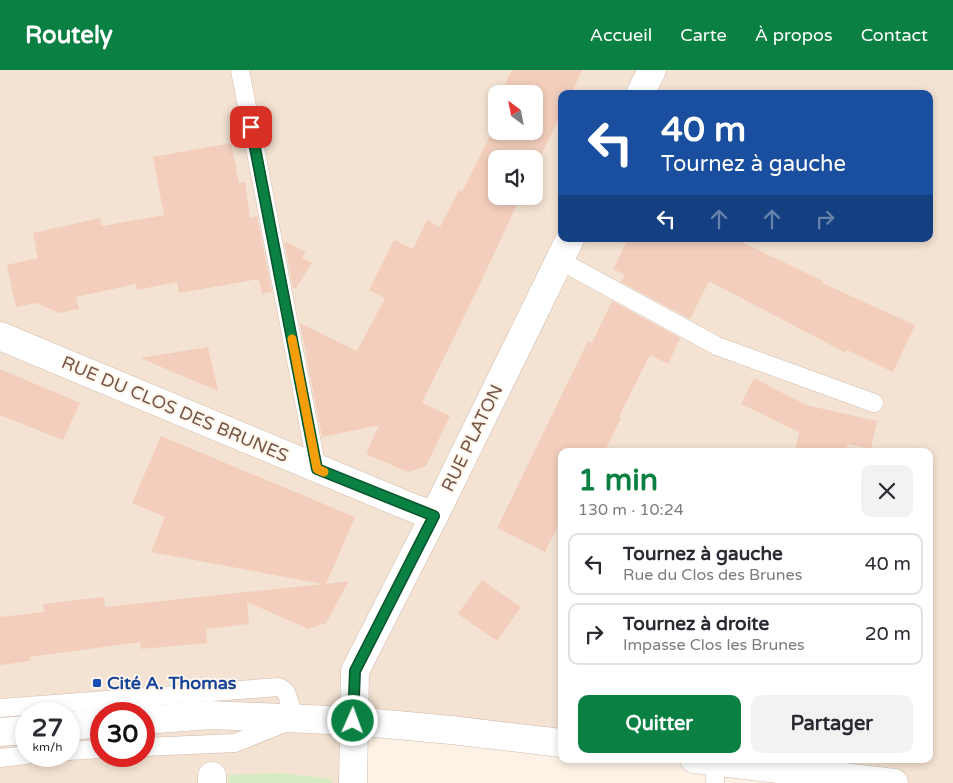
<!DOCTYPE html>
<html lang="fr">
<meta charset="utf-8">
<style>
body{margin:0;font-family:"Varela Round",sans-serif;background:#f2f2f3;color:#2b2b33;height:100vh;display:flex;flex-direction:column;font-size:19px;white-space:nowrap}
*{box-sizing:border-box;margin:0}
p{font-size:16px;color:#7c7c81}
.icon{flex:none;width:28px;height:28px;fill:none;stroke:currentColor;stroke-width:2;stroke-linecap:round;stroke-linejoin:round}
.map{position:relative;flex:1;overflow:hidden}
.sheet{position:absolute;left:558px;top:378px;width:375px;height:315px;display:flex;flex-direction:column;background:#fff;border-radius:10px;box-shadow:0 2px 8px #0003}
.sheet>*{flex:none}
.hud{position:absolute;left:558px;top:20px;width:375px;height:152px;border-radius:10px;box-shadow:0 2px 8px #0003;background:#1a4fa0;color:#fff;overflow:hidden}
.needle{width:32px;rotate:328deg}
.fabs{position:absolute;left:488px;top:15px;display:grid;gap:10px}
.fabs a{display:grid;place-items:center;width:55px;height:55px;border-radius:10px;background:#fff;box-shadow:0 2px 8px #0003;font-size:25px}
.speed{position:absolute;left:15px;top:632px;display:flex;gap:10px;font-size:25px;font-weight:700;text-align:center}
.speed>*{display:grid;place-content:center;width:65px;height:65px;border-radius:50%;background:#fff;box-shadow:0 2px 8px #0003;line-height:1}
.speed small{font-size:12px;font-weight:400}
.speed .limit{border:8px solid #d22;background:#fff;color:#111}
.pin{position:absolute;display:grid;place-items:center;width:42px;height:42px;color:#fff;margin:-21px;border-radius:10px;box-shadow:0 2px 8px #0006}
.me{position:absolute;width:55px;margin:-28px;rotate:2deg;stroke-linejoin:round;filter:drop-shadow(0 0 4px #0008)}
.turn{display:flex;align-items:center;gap:18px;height:105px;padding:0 20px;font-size:22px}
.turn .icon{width:65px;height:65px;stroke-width:2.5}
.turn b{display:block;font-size:35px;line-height:42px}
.lanes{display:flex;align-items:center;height:48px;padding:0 20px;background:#0003;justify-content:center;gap:25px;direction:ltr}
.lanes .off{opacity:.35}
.round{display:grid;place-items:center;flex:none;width:52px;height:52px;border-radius:10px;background:#f2f2f3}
.summary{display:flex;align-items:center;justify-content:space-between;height:85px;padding:0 20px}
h1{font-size:30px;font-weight:700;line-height:38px;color:#0b8043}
.cta{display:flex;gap:10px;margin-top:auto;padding:10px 20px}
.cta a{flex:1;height:58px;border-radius:10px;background:#0b8043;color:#fff;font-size:20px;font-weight:700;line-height:58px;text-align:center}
.cta a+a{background:#f2f2f3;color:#2b2b33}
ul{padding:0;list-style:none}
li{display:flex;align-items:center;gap:15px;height:62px;margin:0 10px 8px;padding:0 10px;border:2px solid #e1e1e2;border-radius:10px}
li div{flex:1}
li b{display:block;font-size:19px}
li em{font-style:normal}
header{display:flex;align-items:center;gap:30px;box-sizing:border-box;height:70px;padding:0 25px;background:#0b8043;color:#fff}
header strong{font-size:24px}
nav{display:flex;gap:28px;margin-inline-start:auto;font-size:18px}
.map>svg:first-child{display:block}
.residential{fill:#f4e3d3;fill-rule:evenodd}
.green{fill:#d6ebc3}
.building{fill:#f3cebc}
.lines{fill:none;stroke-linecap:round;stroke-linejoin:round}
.service-casing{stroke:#d1bbad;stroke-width:19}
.minor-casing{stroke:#d1bbad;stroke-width:29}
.tertiary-casing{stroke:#d1bbad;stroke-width:29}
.service{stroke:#fff;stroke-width:18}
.minor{stroke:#fff;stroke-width:28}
.tertiary{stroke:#fff;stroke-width:28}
.route-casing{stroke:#07532c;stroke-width:12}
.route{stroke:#0b8043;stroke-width:9}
.slow{stroke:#f59e0b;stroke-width:9}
.transit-dot{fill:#1a4fb4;stroke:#fff6ec;stroke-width:2}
.labels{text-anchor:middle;stroke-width:4;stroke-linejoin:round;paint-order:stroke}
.street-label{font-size:18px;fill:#765649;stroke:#fff6ec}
.transit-label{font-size:18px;font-weight:bold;fill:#164399;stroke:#fff6ec;text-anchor:start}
</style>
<header>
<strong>Routely</strong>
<nav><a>Accueil</a><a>Carte</a><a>À propos</a><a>Contact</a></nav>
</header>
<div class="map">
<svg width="953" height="713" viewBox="0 0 953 713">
<rect width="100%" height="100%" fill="#fdf2e5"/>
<!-- residential -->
<path class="residential" d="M0 0H953V713H894L694 689H929V381H561V673L354 651 353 713H0ZM496 24H534V61H496ZM561 24H929V169H561ZM496 89H534V126H496ZM26 644H69V686H26ZM101 644H144V686H101Z"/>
<!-- green -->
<polygon class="green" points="279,703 332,709 332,713 229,713 228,705"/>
<!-- building -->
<g class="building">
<polygon points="512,0 582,0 571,24 561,24 561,44 534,100 534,89 496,89 496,126 521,126 478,218 422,333 450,346 426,396 408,402 366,384 379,355 322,367 300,253 357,281 385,228 369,220 394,170 413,179 427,150 440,157 459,120 462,122 496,54 496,61 534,61 534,24 500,24"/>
<polygon points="231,73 239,113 245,112 250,148 257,146 272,222 262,224 259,209 179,223 177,212 137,220 136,214 76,227 79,239 59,243 36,233 16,237 7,195 38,188 33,163 100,148 102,156 164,145 153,87"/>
<polygon points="628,169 735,169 823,211 822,213 915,255 893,302 847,280 846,283 709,211 690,249 621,212 625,205 613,199"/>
<polygon points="284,171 306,182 302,188 312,193 296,218 293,218"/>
<polygon points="612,231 680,268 668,294 650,285 619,347 621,348 605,381 561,381 561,449 545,482 497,458 588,271 592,273"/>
<polygon points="208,277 218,321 140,288"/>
<polygon points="0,299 80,333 63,370 0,345"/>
<polygon points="754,308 806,335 877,351 871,379 848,374 846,381 795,381 799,362 741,334"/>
<polygon points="161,366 355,447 326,514 349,511 326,553 308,559 247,532 249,554 206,559 207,573 141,579 140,572 30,587 30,591 0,595 0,547 44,542 43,534 104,527 105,537 323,514 151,482 165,447 132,433"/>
<polygon points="482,510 521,537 497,571 458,544"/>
</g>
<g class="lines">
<!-- service casing -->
<g class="service-casing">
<g id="service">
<polyline points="240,0 317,399"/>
<polyline points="559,190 717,276 874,333"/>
<polyline points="0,638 279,617 286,622 295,649 235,673 144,677"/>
<polyline points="69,681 101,679"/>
<polyline points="0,688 26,685"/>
<polyline points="715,713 716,691"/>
</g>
</g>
<!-- minor casing -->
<g class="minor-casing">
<g id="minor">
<polyline points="640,24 652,0"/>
<polyline points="0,266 403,434 434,446"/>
<polyline points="212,706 212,713"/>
<polyline points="353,713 355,601 434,446 570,169"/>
</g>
</g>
<!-- tertiary casing -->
<g class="tertiary-casing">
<g id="tertiary">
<polyline points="144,650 210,645 353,651 451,660 561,673"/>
<polyline points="69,656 101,653"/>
<polyline points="0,662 26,660"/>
<polyline points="694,689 894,713"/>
</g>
</g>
<!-- service -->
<use href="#service" class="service"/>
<!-- minor -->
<use href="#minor" class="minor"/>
<!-- tertiary -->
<use href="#tertiary" class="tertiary"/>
</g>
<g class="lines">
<!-- route casing -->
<g class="route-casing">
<polyline id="route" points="251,57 317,399 434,446 355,601 353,651"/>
</g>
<!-- route -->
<use href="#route" class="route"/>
<!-- slow -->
<polyline class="slow" points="292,269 317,399 324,402"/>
</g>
<!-- markers -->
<rect class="transit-dot" x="92" y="608" width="10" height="10" rx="2.5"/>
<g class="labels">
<!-- street labels -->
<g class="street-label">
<text transform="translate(175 339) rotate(23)" y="6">RUE DU CLOS DES BRUNES</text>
<text transform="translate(472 368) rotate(-64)" y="6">RUE PLATON</text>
</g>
<!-- transit labels -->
<g class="transit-label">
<text x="107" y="619">Cité A. Thomas</text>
</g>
</g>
</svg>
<div class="fabs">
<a><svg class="needle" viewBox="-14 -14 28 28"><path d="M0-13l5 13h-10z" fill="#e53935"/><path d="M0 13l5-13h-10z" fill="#7c7c81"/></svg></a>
<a><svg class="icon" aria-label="sound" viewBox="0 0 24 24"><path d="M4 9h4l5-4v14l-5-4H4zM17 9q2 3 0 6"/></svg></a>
</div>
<div class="speed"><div>27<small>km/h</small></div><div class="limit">30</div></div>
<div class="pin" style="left:251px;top:57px;background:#d93025"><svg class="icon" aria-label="arrive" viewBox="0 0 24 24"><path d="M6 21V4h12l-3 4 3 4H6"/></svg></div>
<svg class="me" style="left:353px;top:651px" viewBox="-20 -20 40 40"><circle r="17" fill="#0b8043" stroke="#fff" stroke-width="3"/><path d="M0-11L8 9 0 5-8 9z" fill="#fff"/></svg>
<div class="hud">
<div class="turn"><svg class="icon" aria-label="left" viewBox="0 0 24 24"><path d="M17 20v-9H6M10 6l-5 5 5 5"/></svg><div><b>40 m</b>Tournez à gauche</div></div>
<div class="lanes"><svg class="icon" aria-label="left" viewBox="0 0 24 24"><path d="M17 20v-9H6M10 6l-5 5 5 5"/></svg><svg class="icon off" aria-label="ahead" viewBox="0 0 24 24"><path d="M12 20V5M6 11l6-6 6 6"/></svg><svg class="icon off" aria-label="ahead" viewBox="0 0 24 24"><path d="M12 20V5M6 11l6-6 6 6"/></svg><svg class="icon off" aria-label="right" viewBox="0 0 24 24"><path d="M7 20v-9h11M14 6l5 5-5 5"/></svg></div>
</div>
<section class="sheet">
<div class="summary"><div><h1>1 min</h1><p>130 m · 10:24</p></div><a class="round"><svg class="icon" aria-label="close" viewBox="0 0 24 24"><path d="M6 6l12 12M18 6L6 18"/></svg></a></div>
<ul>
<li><svg class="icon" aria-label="left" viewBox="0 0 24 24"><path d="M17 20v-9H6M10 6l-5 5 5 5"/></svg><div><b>Tournez à gauche</b><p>Rue du Clos des Brunes</p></div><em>40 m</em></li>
<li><svg class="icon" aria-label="right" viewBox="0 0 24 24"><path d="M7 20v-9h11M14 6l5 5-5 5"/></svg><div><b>Tournez à droite</b><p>Impasse Clos les Brunes</p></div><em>20 m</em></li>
</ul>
<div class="cta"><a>Quitter</a><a>Partager</a></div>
</section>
</div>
